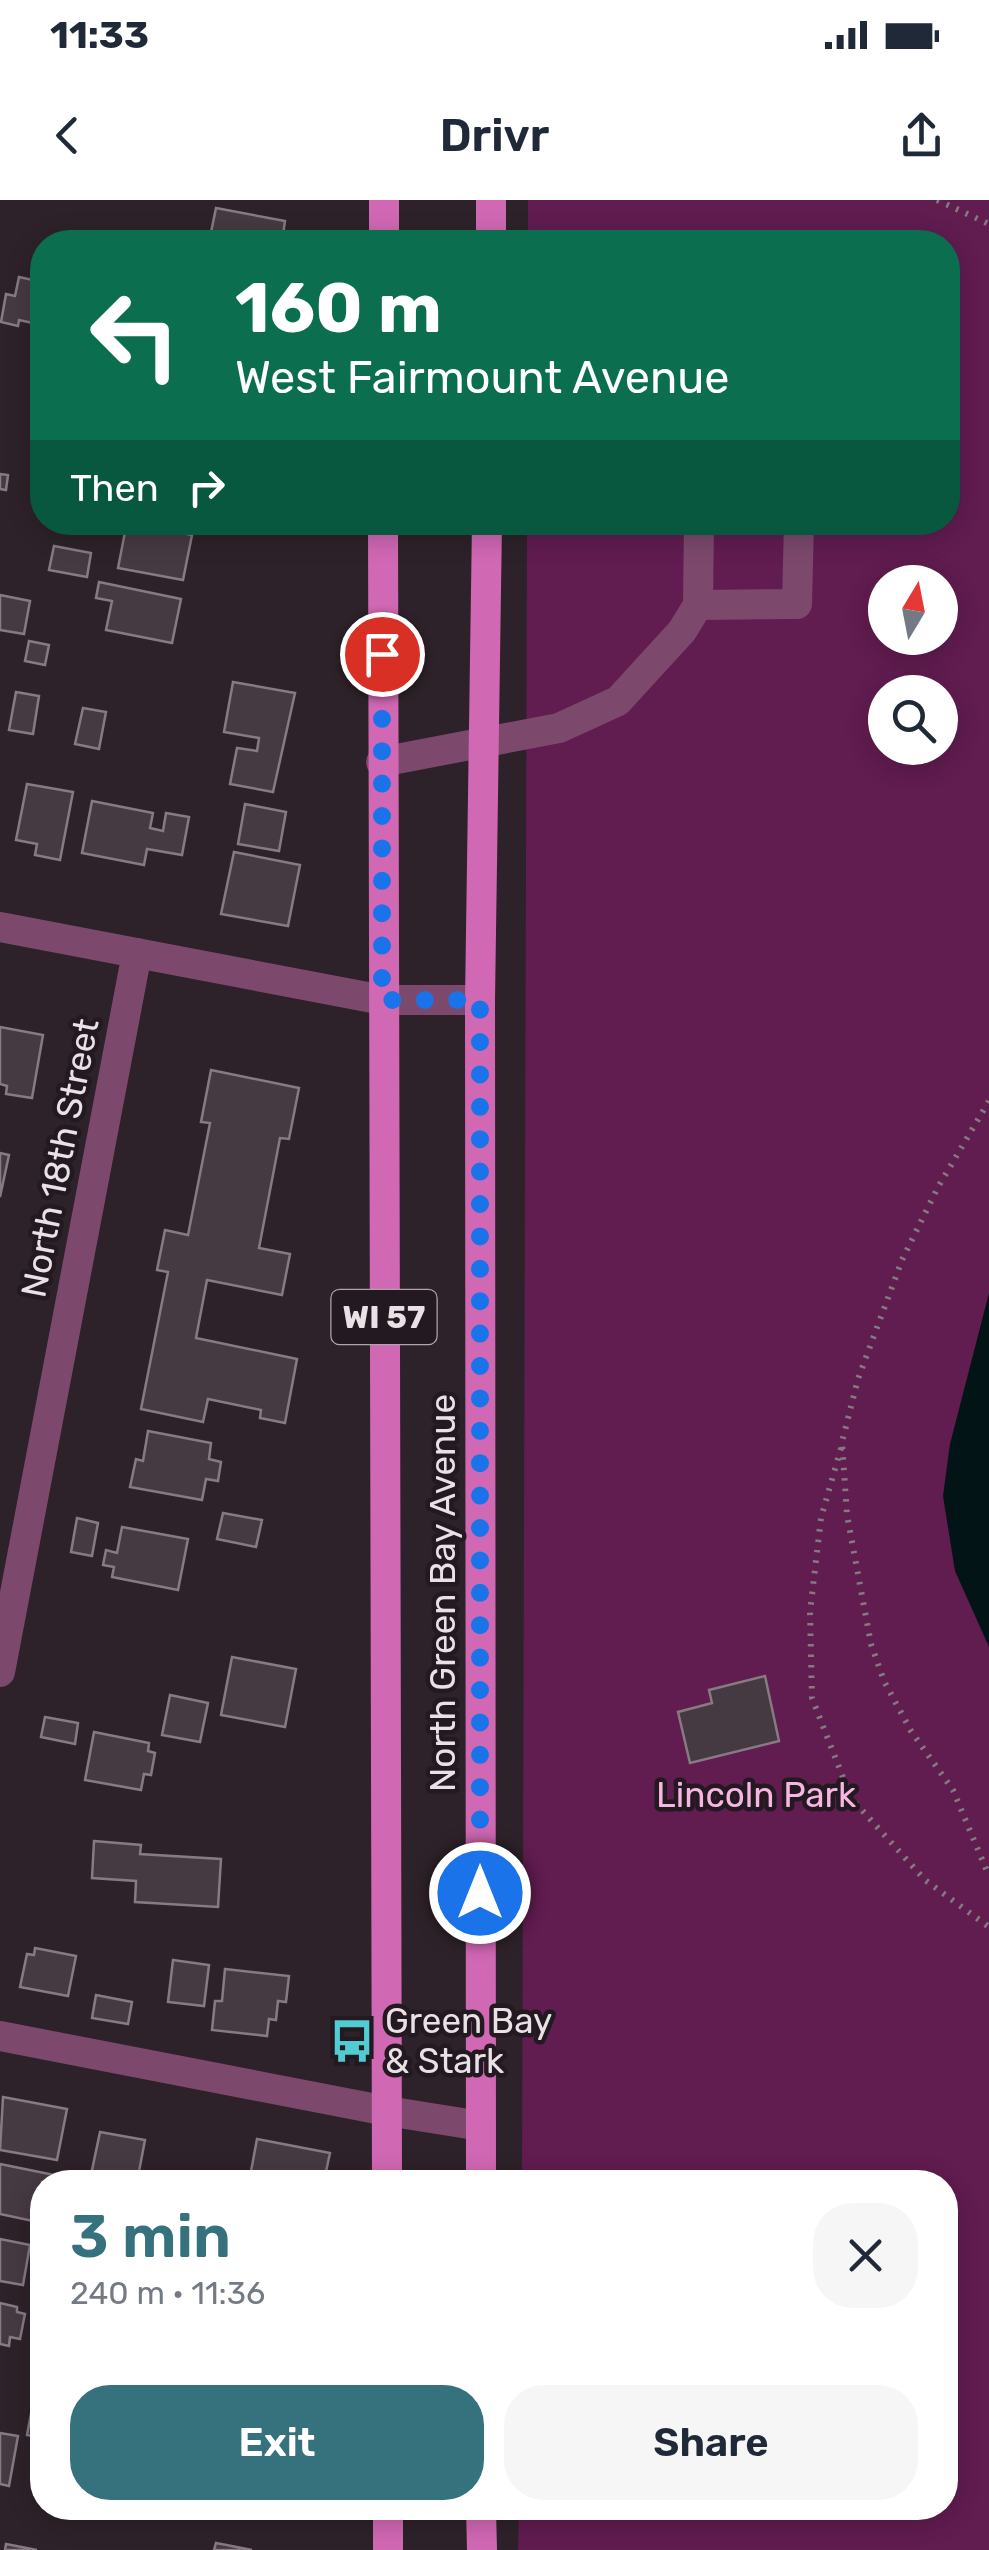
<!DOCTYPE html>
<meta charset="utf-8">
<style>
body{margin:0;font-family:Rubik,sans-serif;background:#f6f6f7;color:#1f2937;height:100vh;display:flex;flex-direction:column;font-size:38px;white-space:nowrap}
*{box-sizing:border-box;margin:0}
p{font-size:32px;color:#747a83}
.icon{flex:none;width:55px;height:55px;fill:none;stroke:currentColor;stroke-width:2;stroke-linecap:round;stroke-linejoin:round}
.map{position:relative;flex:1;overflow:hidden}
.drawer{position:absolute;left:30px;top:1970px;width:928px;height:350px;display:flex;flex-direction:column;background:#fff;border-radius:40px;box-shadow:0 5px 25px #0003}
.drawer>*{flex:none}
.hud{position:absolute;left:30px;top:30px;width:930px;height:305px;border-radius:40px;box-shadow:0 5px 25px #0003;background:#0b6e4f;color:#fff;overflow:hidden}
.needle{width:65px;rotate:10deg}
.tools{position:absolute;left:868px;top:365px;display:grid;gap:20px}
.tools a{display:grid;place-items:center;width:90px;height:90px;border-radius:50%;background:#fff;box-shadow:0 5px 25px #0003;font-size:50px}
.pin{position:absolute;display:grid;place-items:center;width:85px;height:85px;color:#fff;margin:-42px;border:5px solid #fff;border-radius:50%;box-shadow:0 2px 10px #0007}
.me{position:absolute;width:110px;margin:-55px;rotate:0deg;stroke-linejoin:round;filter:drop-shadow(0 0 8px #0008)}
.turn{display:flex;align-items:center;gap:35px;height:210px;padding:0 40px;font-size:45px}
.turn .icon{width:130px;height:130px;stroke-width:2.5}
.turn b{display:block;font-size:70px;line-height:85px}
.then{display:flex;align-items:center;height:95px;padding:0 40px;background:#0003;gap:20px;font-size:38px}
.round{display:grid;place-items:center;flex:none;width:105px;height:105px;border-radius:40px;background:#f6f6f7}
.headline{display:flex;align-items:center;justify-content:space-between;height:170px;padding:0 40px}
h1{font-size:60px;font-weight:600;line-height:75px;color:#36727d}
.action{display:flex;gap:20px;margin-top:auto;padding:20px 40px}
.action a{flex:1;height:115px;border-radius:40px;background:#36727d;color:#fff;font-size:40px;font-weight:600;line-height:115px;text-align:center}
.action a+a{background:#f6f6f7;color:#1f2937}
.status{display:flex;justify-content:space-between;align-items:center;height:70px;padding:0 50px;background:#fff;direction:ltr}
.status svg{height:28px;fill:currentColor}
header{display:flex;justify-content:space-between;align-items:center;height:130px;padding:0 40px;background:#fff;font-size:45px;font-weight:600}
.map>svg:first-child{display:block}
.green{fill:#611c50;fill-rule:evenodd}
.water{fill:#021415}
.building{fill:#463a42;stroke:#877a83;stroke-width:2.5}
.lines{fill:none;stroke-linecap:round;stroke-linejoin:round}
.path{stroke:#847a80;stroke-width:6;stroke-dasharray:2.5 8;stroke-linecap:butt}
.minor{stroke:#7c496d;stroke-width:30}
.major{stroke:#d168b4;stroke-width:30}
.route{stroke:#1a73e8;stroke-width:18;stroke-dasharray:0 32.4}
.labels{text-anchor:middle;stroke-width:9;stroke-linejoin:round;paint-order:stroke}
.shield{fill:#231920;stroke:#aea5ab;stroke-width:2.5}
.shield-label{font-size:32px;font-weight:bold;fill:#e9e1e6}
.street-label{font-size:35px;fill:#e9e1e6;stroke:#231920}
.park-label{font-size:35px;fill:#f7b5e2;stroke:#231920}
.poi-label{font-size:35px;fill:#e9e1e6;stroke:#231920;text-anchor:start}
</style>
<div class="status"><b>11:33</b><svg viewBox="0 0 49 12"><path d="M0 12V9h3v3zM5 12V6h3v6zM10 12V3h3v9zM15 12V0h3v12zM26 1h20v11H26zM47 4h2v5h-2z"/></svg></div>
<header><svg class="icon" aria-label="back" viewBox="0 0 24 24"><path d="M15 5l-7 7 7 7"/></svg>Drivr<svg class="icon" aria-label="share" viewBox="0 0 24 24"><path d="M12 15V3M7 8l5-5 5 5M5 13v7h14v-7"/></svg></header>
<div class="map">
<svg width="989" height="2350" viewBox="0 0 989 2350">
<rect width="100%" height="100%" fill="#2d2229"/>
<!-- green -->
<path class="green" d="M528 0H989V2350H518L519 2308H945V1982H519V1981H522V1971L527 323 948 322V42H528ZM885 382H940V438H885ZM885 492H940V548H885Z"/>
<!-- water -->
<polygon class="water" points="989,1093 989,1447 955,1371 943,1296 950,1244"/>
<!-- building -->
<g class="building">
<polygon points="216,8 285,21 282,42 209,42"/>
<polygon points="19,77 42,82 42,125 19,120 18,126 1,122 6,94 15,96"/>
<polygon points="0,274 8,275 6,290 0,289"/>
<polygon points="127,322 192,335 183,380 118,368"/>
<polygon points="54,346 91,353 87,377 49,370"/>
<polygon points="99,382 181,399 172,443 106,430 112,401 96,398"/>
<polygon points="0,395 30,401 24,434 0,430"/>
<polygon points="29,441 49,445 45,465 25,461"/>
<polygon points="233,482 295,493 273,592 230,584 237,548 257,551 259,538 224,532"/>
<polygon points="16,492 39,496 33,534 9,530"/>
<polygon points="83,508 106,512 99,549 75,544"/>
<polygon points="27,584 73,592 60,660 35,655 37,644 16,640"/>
<polygon points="92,601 153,613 150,628 163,631 166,613 189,617 182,655 147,649 144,665 82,653"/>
<polygon points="245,604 286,612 279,651 238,644"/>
<polygon points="234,652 300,665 288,726 221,714"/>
<polygon points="0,827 43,835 32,898 6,894 7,886 0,884"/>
<polygon points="211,870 299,888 289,939 280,938 259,1048 290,1054 282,1095 207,1080 196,1138 297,1159 285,1223 260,1218 261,1210 208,1199 203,1222 141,1209 168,1072 157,1070 165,1030 188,1035 210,923 201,922"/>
<polygon points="0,953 9,955 0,997"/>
<polygon points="148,1231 211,1243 209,1259 221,1262 218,1281 206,1279 202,1300 130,1287 136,1259 143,1261"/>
<polygon points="223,1313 262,1320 256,1347 217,1339"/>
<polygon points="77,1318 98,1323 92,1356 71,1352"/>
<polygon points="122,1327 188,1339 178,1390 112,1377 114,1367 103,1365 106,1350 117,1353"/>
<polygon points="232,1457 296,1469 285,1527 221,1515"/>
<polygon points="765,1476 779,1541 690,1563 678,1512 712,1503 709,1490"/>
<polygon points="170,1495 208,1503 200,1542 162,1535"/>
<polygon points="45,1517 78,1523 75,1544 41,1537"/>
<polygon points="94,1532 149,1543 148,1551 155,1553 151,1575 144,1574 141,1590 85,1580"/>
<polygon points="94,1641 141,1645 140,1654 221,1659 218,1707 135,1702 136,1681 92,1678"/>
<polygon points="35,1748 76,1756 68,1796 20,1787 27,1754 34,1755"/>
<polygon points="173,1760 209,1765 204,1806 168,1802"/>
<polygon points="225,1769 289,1776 286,1802 278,1801 276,1820 269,1819 267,1836 212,1830 215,1801 222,1801"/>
<polygon points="96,1795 132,1802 128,1824 92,1818"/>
<polygon points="3,1897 67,1909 57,1960 0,1950"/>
<polygon points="100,1932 145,1940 137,1982 91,1975"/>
<polygon points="257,1939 330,1953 324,1981 331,1982 249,1982"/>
<polygon points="0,1964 59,1976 58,1982 42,1982 42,2023 0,2014"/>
<polygon points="0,2039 30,2045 23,2085 0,2081"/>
<polygon points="0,2103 17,2107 17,2112 25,2114 20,2139 10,2137 9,2146 0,2144"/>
<polygon points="32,2209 42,2211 42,2238 27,2235"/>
<polygon points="0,2233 18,2236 9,2286 0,2284"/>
<polygon points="43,2308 83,2308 82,2315"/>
<polygon points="216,2343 252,2350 214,2350"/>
<polygon points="6,2344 37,2350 5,2350"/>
</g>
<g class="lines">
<!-- path -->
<g class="path">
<polyline points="937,0 989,24"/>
<polyline points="989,901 938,987 902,1060 858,1179 842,1242 847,1315 871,1444 884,1481 911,1531 953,1590 989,1676"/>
<polyline points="841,1248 821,1318 810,1412 812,1498 851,1598 925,1680 989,1727"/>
</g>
<!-- minor -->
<g class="minor">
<polyline points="698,405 797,404 799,322"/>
<polyline points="381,562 559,528 618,501 682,431 698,405 699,322"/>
<polyline points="0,727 383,800 480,800"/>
<polyline points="0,1472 137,753"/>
<polyline points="0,1836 387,1911 481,1926"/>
</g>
<!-- major -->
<g class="major">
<polyline points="384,42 384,0"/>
<polyline points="491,42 491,0"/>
<polyline points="383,322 387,1982"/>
<polyline points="481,1982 480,800 487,322"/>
<polyline points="388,2308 388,2350"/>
<polyline points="481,2308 482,2350"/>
</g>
</g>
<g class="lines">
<!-- route -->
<polyline class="route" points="382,454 382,800 480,800 480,1693"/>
</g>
<!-- icons -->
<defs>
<g id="bus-bare" transform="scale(3.45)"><path d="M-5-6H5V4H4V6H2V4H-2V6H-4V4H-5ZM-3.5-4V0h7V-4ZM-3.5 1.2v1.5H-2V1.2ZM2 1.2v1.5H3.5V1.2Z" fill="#51ccd2" stroke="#231920" stroke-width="2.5" paint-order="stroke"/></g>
</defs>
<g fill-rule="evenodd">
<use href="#bus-bare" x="352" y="1841"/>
</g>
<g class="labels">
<!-- shield labels -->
<rect class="shield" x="331.5" y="1090" width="105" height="54" rx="8"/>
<g class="shield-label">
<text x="384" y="1128">WI 57</text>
</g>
<!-- street labels -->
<g class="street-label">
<text transform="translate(60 958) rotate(-79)" y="12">North 18th Street</text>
<text transform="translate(443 1393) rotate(-90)" y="12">North Green Bay Avenue</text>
</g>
<!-- park labels -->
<g class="park-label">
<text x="756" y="1607">Lincoln Park</text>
</g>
<!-- poi labels -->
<g class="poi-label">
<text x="385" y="1833">Green Bay<tspan x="385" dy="40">&amp; Stark</tspan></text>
</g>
</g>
</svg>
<div class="tools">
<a><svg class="needle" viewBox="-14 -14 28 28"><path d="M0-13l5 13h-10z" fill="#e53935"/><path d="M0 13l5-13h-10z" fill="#747a83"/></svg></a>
<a><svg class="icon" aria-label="search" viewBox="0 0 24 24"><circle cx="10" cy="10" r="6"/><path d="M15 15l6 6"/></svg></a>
</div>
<div class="pin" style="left:382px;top:454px;background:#d93025"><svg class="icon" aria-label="arrive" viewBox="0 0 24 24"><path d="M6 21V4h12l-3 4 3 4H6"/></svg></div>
<svg class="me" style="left:480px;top:1693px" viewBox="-20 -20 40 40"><circle r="17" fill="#1a73e8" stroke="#fff" stroke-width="3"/><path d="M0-11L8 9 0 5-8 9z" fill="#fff"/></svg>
<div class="hud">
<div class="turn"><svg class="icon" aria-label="left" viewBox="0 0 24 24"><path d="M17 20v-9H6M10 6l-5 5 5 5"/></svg><div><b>160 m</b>West Fairmount Avenue</div></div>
<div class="then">Then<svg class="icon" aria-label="right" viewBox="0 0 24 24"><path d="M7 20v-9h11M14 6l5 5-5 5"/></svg></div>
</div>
<section class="drawer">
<div class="headline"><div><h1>3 min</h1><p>240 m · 11:36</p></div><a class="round"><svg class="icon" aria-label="close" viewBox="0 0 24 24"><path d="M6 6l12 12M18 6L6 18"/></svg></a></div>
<div class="action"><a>Exit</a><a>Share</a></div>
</section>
</div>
